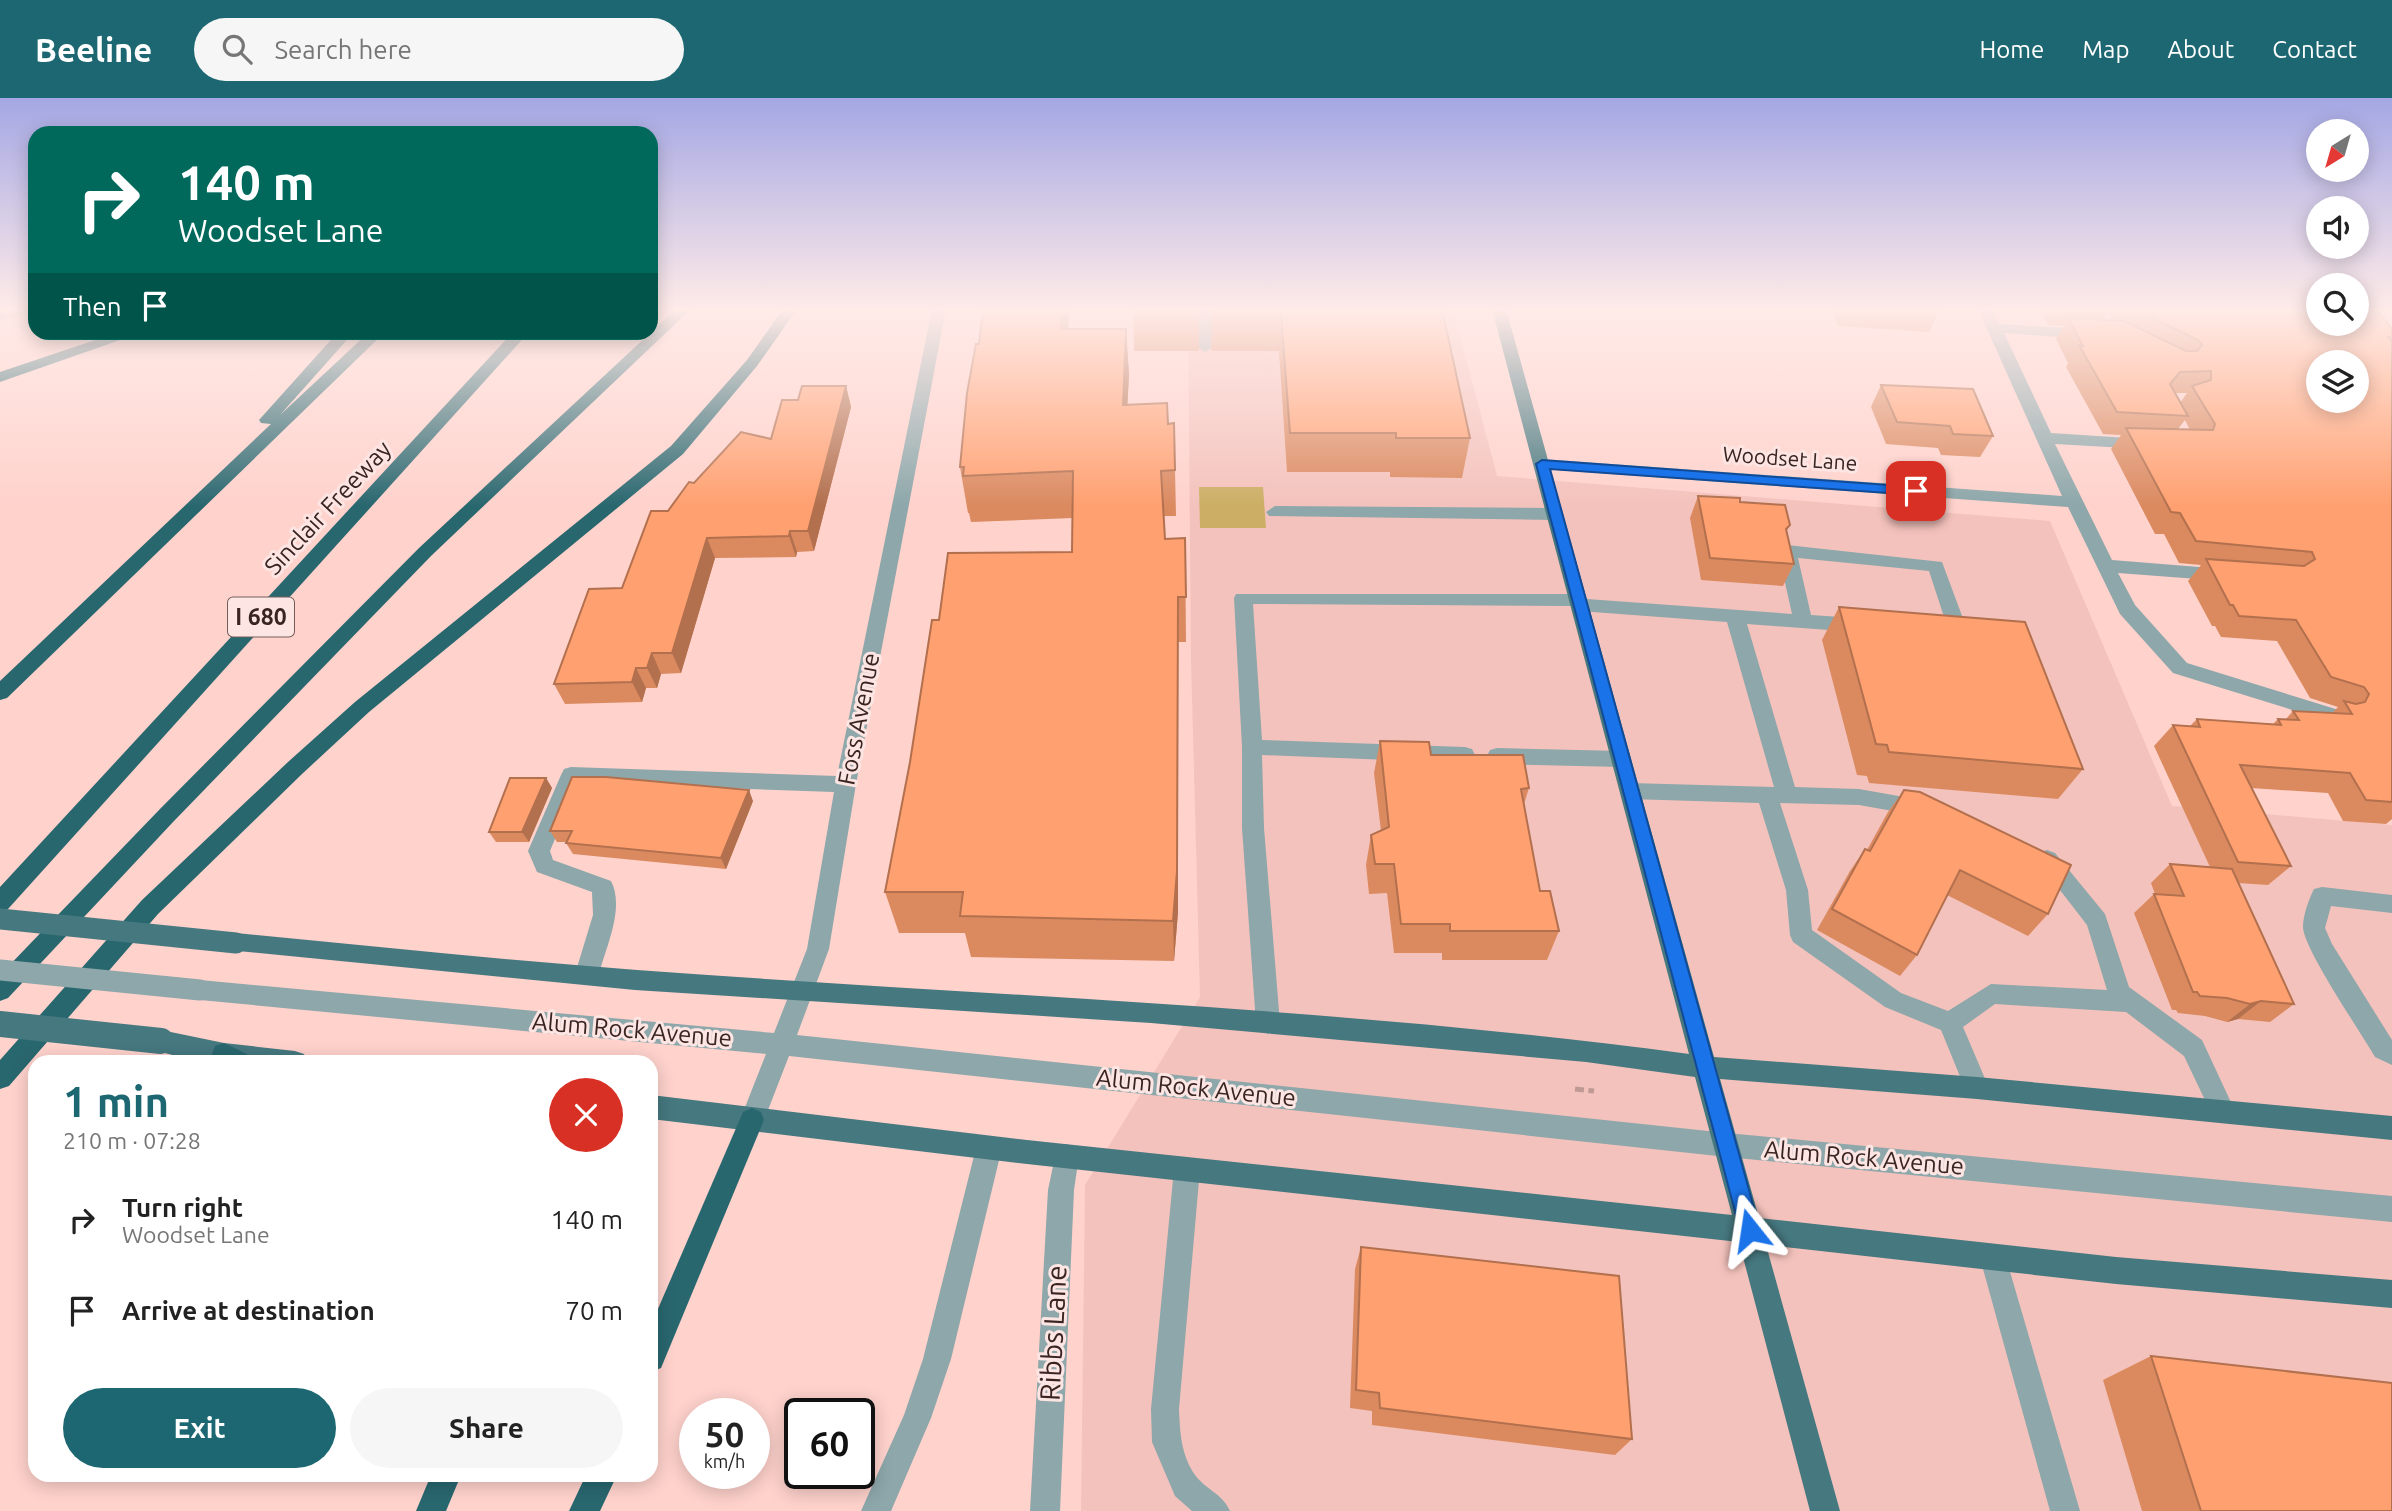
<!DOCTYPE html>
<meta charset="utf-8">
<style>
body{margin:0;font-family:Ubuntu,sans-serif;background:#f6f6f6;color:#222;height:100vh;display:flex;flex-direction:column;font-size:26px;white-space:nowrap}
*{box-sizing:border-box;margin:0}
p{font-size:23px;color:#767676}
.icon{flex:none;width:38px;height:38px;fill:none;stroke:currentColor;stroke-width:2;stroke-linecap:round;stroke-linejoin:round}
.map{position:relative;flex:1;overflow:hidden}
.side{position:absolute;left:28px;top:957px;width:630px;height:427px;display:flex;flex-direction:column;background:#fff;border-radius:21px;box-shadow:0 4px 18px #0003}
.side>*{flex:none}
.top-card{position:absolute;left:28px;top:28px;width:630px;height:214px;border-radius:21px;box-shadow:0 4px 18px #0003;background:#00695c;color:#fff;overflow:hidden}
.needle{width:46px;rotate:217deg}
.buttons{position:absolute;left:2306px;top:21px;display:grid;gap:14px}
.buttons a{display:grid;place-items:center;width:63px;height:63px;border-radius:50%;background:#fff;box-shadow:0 4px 18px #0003;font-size:35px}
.speed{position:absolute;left:679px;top:1300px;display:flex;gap:14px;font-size:35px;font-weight:700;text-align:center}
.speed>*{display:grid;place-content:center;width:91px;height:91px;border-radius:50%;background:#fff;box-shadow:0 4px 18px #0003;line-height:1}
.speed small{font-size:18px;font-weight:400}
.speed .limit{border:4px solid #111;border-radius:10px;background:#fff;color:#111}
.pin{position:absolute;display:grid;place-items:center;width:60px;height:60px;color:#fff;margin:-30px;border-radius:14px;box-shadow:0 4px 10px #0006}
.me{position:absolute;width:77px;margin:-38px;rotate:345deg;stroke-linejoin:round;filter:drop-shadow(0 0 5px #0008)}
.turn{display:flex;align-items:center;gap:24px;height:147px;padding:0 35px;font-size:32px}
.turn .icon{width:91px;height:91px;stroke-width:2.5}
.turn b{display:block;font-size:49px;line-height:60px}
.then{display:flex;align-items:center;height:66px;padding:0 35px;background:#0003;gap:14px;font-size:26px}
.round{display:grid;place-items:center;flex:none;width:74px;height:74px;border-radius:37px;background:#f6f6f6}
.summary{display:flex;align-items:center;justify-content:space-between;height:119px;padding:0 35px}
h1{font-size:42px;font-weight:600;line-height:52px;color:#1c6771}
.primary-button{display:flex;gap:14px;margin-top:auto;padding:14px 35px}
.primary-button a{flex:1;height:80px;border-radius:42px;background:#1c6771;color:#fff;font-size:28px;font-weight:600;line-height:80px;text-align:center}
.primary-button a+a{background:#f6f6f6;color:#222}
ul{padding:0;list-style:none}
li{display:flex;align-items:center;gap:21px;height:91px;padding:0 35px}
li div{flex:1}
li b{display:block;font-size:26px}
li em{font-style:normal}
header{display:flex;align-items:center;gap:42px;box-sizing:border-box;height:98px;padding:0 35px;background:#1c6771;color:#fff}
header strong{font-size:33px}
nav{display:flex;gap:38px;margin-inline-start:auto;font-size:24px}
.search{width:490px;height:63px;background:#f6f6f6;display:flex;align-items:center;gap:18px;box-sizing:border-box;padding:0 24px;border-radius:38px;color:#767676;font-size:26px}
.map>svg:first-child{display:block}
.built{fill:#f4c2bc}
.green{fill:#ccae65}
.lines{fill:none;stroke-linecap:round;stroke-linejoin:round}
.path{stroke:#bf9a95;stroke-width:5;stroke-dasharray:9 4.5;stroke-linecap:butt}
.minor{fill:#8da7aa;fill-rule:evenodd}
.major{fill:#46787f;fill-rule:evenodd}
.highway{fill:#29676f;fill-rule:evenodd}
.minor-bridge{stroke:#8da7aa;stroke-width:21}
.major-bridge-far1{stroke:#46787f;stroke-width:21}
.major-bridge{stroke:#46787f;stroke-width:26}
.wall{fill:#db8a60;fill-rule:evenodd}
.shaded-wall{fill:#b2704e}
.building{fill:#ffa070;stroke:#b2704e;stroke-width:2;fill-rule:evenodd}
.route{fill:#1a73e8;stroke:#114b97;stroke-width:2}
.labels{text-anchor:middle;stroke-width:6;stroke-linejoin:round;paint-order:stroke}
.far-street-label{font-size:21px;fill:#392422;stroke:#fce5e2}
.shield{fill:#fce5e2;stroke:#745e5c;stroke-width:2}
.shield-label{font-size:23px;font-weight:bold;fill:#392422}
.street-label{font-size:24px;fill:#392422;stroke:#fce5e2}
.near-street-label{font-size:28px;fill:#392422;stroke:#fce5e2}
</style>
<header>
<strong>Beeline</strong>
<div class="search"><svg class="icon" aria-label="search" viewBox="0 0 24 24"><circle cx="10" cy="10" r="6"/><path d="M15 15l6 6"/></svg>Search here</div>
<nav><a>Home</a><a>Map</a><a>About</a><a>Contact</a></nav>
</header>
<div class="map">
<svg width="2392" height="1413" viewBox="0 0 2392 1413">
<rect width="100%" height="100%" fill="#ffd2cc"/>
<!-- built -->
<polygon class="built" points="1188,211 1453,211 1497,378 2050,423 2172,708 2392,727 2392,1413 1081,1413 1085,1087 1200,899 1191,561"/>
<!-- green -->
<polygon class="green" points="1199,389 1263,389 1266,430 1200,430"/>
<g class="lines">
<!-- path -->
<polyline class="path" points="1575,991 1594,993"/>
<!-- minor -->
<g class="minor">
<polygon points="13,211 35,211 35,214 0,222 0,214"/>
<path d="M932 211H946L856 686 829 851 797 937 1727 1035 2392 1098V1124L1727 1059 789 958 761 1030 752 1034 743 1030 740 1022 766 956 200 902 192 899 188 892 192 885 200 882 774 935 807 851 834 694 578 685 550 753 553 762 611 783C625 810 606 849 599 876L595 883 587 886 579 883 575 876 593 817 592 794 537 774 528 753 561 677 564 671 571 669 837 678Z"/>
<polygon points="1198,211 1212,211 1213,249 1205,254 1197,249"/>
<polygon points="1978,211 1992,211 1999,226 2087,231 2095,236 2087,241 2004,235 2051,335 2144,341 2152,346 2144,351 2055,346 2112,462 2224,471 2230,473 2233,477 2230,481 2224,483 2118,475 2135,507 2187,565 2342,613 2345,618 2342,623 2335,625 2173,575 2120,516 2068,409 1542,371 1534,366 1542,361 2062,398"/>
<polygon points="1275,408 1554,410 1563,416 1554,422 1269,418 1266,414"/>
<polygon points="1787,447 1942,464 1968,534 1966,539 1941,539 1939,534 1941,529 1947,528 1929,473 1798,460 1811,517 1856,520 1863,522 1865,527 1863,532 1856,534 1747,526 1795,689 1859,691 1921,702 1928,704 1932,710 1928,716 1921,718 1859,707 1780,705 1808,792 1812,832 1901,895 1948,913 1991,886 2107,892 2087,827 2036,761 2039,755 2047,752 2055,755 2105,816 2129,889 2202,942 2235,1013 2232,1021 2223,1025 2214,1021 2184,958 2126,914 1995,906 1963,929 1989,990 1986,998 1977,1001 1968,998 1941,932 1885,909 1793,844 1790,837 1786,792 1759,705 1630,701 1623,699 1620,693 1623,687 1630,685 1774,689 1727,524 1579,513 1571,508 1253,506 1262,642 1465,649 1472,651 1475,657 1472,663 1465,665 1262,657 1264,730 1280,925 1276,932 1268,936 1260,932 1256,925 1242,730 1242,649 1234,500 1236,496 1578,496 1587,501 1792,516 1778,453"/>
<polygon points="1497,650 1621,653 1628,655 1631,661 1628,667 1621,669 1497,666 1490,664 1487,658 1490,652"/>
<path d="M2322 789 2392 797V815L2331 808 2325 830 2332 846 2392 942V967L2375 959C2362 936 2303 850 2303 829 2303 817 2309 801 2314 791Z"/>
<polygon points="989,1038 998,1042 1002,1050 951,1261 931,1320 891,1413 861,1413 904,1317 923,1261 976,1050 980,1042"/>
<polygon points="1066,1046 1075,1049 1079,1058 1074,1092 1060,1413 1030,1413 1048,1092 1057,1049"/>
<path d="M1187 1059 1196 1062 1200 1071 1179 1311C1180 1334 1181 1357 1195 1377 1205 1391 1223 1396 1230 1413H1192L1175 1398 1152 1344 1151 1311 1174 1071 1178 1062Z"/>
<polygon points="1993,1147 2002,1151 2006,1160 2080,1413 2050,1413 1980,1160 1984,1151"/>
</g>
<!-- major -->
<g class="major">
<path d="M1492 211H1506L1714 959 1977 979 2392 1018V1042L1977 1001 1720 981 1759 1120 2116 1159 2392 1182V1210L2116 1186 1766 1147 1840 1413H1810L1739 1144 1027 1066 651 1021V997L1027 1042 1732 1117 1695 979 1586 964 1151 925 635 892 228 852 225 845 228 838 236 835C370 848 503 862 637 872 988 898 1340 909 1689 956Z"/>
<path d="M161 932 224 945 295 953 304 956 307 964C257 966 201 969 153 951L149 943 153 935Z"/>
</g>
<!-- highway -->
<g class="highway">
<polygon points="676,211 691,211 431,458 174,723 8,900 0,903 0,877 160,711 419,450"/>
<polygon points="783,211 797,211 757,268 683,356 369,614 302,676 158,816 9,988 0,991 0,962 142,802 288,664 355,604 671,348 747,262"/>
<polygon points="119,234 143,234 0,284 0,274"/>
<polygon points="338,234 354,234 280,317 369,234 385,234 7,600 0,602 0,583 271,326 261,325 259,322"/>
<polygon points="513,234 529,234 8,811 0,813 0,789"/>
<polygon points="224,945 247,956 250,964 215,964 212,956 215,948"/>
<polygon points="752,1010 761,1014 764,1022 661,1270 651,1274 651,1227 743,1014"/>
<polygon points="431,1377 461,1377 446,1413 416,1413"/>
<polygon points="586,1377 617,1377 600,1413 569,1413"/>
</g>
<!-- minor-bridge -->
<polyline class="minor-bridge" points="0,872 200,892"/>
<!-- major-bridge-far1 -->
<polyline class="major-bridge-far1" points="0,821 236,845"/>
<!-- major-bridge -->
<polyline class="major-bridge" points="0,926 161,943"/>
</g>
<!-- wall -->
<g class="wall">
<polygon points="983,211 1069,211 1068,231 1126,231 1129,277 1127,307 1168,326 1174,325 1176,418 1164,418 1165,441 1185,440 1186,544 1178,544 1178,814 1174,863 971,859 965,835 899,835 885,794 939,522 1072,454 1072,420 971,424 969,415 968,415 960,369 979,246"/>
<polygon points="1133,211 1196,211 1199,214 1199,253 1134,253"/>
<polygon points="1214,211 1442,211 1470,340 1462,380 1390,379 1390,374 1287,374 1279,253 1211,253 1212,215 1215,212"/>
<polygon points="1832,211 1940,211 1929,234 1838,228"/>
<path d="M2041 211H2319L2392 231V721L2386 726 2343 723 2328 695 2251 690 2291 768 2268 787 2238 785 2294 906 2270 924 2238 921 2227 924 2205 918 2178 915 2176 912H2172L2134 815 2154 796H2155L2151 785 2170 766 2210 769 2154 648 2173 627 2190 628 2197 621 2273 626 2278 621H2286L2293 613 2332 615 2338 609 2310 600 2277 543 2221 539 2215 528H2212L2188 483 2201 467 2179 465 2164 436H2155L2111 351 2121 337 2103 336 2066 269 2068 265 2056 241 2064 228 2048 227ZM2108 214 2114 222H2103ZM2175 295H2187L2180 305ZM2185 322 2190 332 2178 331Z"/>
<polygon points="1881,287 1993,338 1980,359 1941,357 1938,350 1886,346 1871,309"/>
<polygon points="846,288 851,309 814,453 797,454 796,459 715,460 681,575 661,576 657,590 646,590 642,604 565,606 554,586 622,490 668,413 694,385 771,341 798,302"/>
<polygon points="1698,398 1740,404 1790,427 1786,434 1794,466 1783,488 1701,482 1690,420"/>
<polygon points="1839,509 2083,671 2058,701 1869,685 1867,678 1857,677 1822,542"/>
<polygon points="1380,643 1431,657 1529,690 1524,706 1540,793 1559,833 1547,862 1442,862 1442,855 1394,855 1387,795 1369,796 1366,767 1371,737 1381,733 1374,675"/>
<polygon points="546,680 552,690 529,744 496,744 489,734"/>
<polygon points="1904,692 2048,816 2028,838 1947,797 1917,857 1900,878 1817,832 1850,773 1865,751 1867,752 1888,714"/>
<polygon points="753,703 726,771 573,756 566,745 567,744 557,744 550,733"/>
<polygon points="1361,1149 1632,1341 1615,1357 1372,1327 1372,1313 1350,1310 1355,1171"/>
<polygon points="2151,1258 2392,1413 2142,1413 2103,1282"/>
</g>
<!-- shaded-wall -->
<g class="shaded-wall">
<polygon points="1062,211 1069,211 1065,277 1061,231"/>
<polygon points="1126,231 1129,277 1125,352 1123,307"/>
<polygon points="846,288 851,309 814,453 808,433"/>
<polygon points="790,433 797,454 796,459 789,438"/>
<polygon points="707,440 715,460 681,575 672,555"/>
<polygon points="1178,499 1178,814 1174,863 1173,823"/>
<polygon points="652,555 661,576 657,590 647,570"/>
<polygon points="636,570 646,590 642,604 632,584"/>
<polygon points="546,680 552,690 529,744 522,734"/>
<polygon points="749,692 753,703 726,771 721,760"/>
<polygon points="2261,903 2238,921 2227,924 2250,906"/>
</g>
<!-- building -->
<g class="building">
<polygon points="983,211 1062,211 1061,231 1126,231 1123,307 1167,305 1168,326 1174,325 1175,372 1161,373 1165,441 1185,440 1186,499 1178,499 1177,773 1173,823 960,818 963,794 885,794 910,664 932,522 939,522 948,455 1072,454 1073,373 963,378 964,369 960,369 967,295 976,246 979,246"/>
<polygon points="1133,211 1195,211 1199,214 1132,214"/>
<polygon points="1216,211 1442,211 1470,340 1396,340 1396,335 1290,335 1281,215 1212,215"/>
<path d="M2134 211H2319V226H2357V211H2376L2392 231V239H2388L2392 243V704L2366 702 2350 675 2240 667 2291 768 2238 764 2173 627 2200 629 2197 621 2281 627 2278 621 2299 622 2293 613 2352 616 2344 603 2356 606 2365 604 2369 596 2364 589 2331 579 2296 522 2239 518 2233 507H2230L2206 461 2304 468 2315 461 2312 454 2196 443 2180 415 2171 414 2126 330 2213 332 2215 326 2192 288 2211 282V273L2180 274 2170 286 2188 318 2117 314 2079 247 2083 248 2068 220 2124 223 2186 253H2197L2202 247 2198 242ZM2319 264H2357V303H2319Z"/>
<polygon points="1881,287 1973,291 1993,338 1953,336 1950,328 1897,324"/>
<polygon points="802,288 846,288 808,433 790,433 789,438 707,440 672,555 652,555 647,570 636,570 632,584 554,586 589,491 622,490 651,413 668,413 689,384 694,385 741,334 771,341 782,302 798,302"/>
<polygon points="1698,398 1740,400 1740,404 1785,407 1790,427 1786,431 1794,466 1710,460"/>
<polygon points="1839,509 2025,524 2083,671 1889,654 1887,647 1876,646"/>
<polygon points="1380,643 1429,644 1431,657 1523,657 1529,690 1521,691 1540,793 1550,793 1559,833 1450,833 1450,826 1401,826 1394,766 1375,766 1371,737 1389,729"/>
<polygon points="572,679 606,679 749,692 721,760 566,745 572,733 550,733"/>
<polygon points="510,680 546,680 522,734 489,734"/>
<polygon points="1904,692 1920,694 2071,767 2048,816 1960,772 1917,857 1832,811 1865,751 1870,753"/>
<polygon points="2170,766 2232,771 2294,906 2261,903 2250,906 2227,900 2200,898 2197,894 2193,894 2154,796 2184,798"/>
<polygon points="1361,1149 1619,1178 1632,1341 1380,1310 1379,1295 1356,1292"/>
<polygon points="2151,1258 2392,1285 2392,1413 2201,1413"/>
</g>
<!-- sky -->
<linearGradient id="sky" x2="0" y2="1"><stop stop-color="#a4a7e4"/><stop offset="0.52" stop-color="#ffebe8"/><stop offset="1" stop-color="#ffebe8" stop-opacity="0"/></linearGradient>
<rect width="2392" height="408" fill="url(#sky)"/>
<!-- route -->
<polygon class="route" points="1542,362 1916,389 1922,393 1916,397 1550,371 1760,1132 1757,1139 1750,1141 1743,1139 1740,1132 1536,366"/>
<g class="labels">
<!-- far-street labels -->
<g class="far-street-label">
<text transform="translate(1790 361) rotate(4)" y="7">Woodset Lane</text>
</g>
<!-- shield labels -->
<rect class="shield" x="228" y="499.5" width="66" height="39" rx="5"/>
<g class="shield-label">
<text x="261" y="527">I 680</text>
</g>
<!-- street labels -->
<g class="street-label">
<text transform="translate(328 410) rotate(-47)" y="8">Sinclair Freeway</text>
<text transform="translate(859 621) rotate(-79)" y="8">Foss Avenue</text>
<text transform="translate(632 932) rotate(5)" y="8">Alum Rock Avenue</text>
<text transform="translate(1196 990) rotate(6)" y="8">Alum Rock Avenue</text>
<text transform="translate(1864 1060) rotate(5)" y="8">Alum Rock Avenue</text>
</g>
<!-- near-street labels -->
<g class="near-street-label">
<text transform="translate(1053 1235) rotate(-87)" y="10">Ribbs Lane</text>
</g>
</g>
</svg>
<div class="buttons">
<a><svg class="needle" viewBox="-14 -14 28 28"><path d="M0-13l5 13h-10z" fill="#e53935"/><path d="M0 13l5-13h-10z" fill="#767676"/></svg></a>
<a><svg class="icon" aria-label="sound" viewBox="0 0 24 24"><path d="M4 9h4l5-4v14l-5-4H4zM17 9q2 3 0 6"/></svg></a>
<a><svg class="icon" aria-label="search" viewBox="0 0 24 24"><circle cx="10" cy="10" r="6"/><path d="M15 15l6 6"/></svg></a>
<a><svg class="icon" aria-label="layers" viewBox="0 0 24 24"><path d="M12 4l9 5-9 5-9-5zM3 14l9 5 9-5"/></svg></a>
</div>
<div class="speed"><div>50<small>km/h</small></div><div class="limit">60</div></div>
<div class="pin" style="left:1916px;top:393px;background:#d93025"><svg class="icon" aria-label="arrive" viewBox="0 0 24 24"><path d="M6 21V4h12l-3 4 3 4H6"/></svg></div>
<svg class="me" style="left:1750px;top:1132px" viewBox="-20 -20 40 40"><path d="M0-17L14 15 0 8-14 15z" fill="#1a73e8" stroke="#fff" stroke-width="4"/></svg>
<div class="top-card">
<div class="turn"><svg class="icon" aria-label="right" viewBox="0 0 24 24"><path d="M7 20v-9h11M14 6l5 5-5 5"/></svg><div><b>140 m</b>Woodset Lane</div></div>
<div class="then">Then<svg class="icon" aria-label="arrive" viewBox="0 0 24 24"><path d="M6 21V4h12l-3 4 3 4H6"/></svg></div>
</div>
<section class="side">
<div class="summary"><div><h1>1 min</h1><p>210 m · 07:28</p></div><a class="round" style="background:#d93025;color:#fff"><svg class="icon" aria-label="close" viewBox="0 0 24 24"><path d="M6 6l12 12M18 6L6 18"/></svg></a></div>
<ul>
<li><svg class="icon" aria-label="right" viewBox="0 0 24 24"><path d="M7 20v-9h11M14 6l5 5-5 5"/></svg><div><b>Turn right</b><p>Woodset Lane</p></div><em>140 m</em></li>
<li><svg class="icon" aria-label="arrive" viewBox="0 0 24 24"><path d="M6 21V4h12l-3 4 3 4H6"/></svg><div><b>Arrive at destination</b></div><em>70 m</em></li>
</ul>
<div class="primary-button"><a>Exit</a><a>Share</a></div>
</section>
</div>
